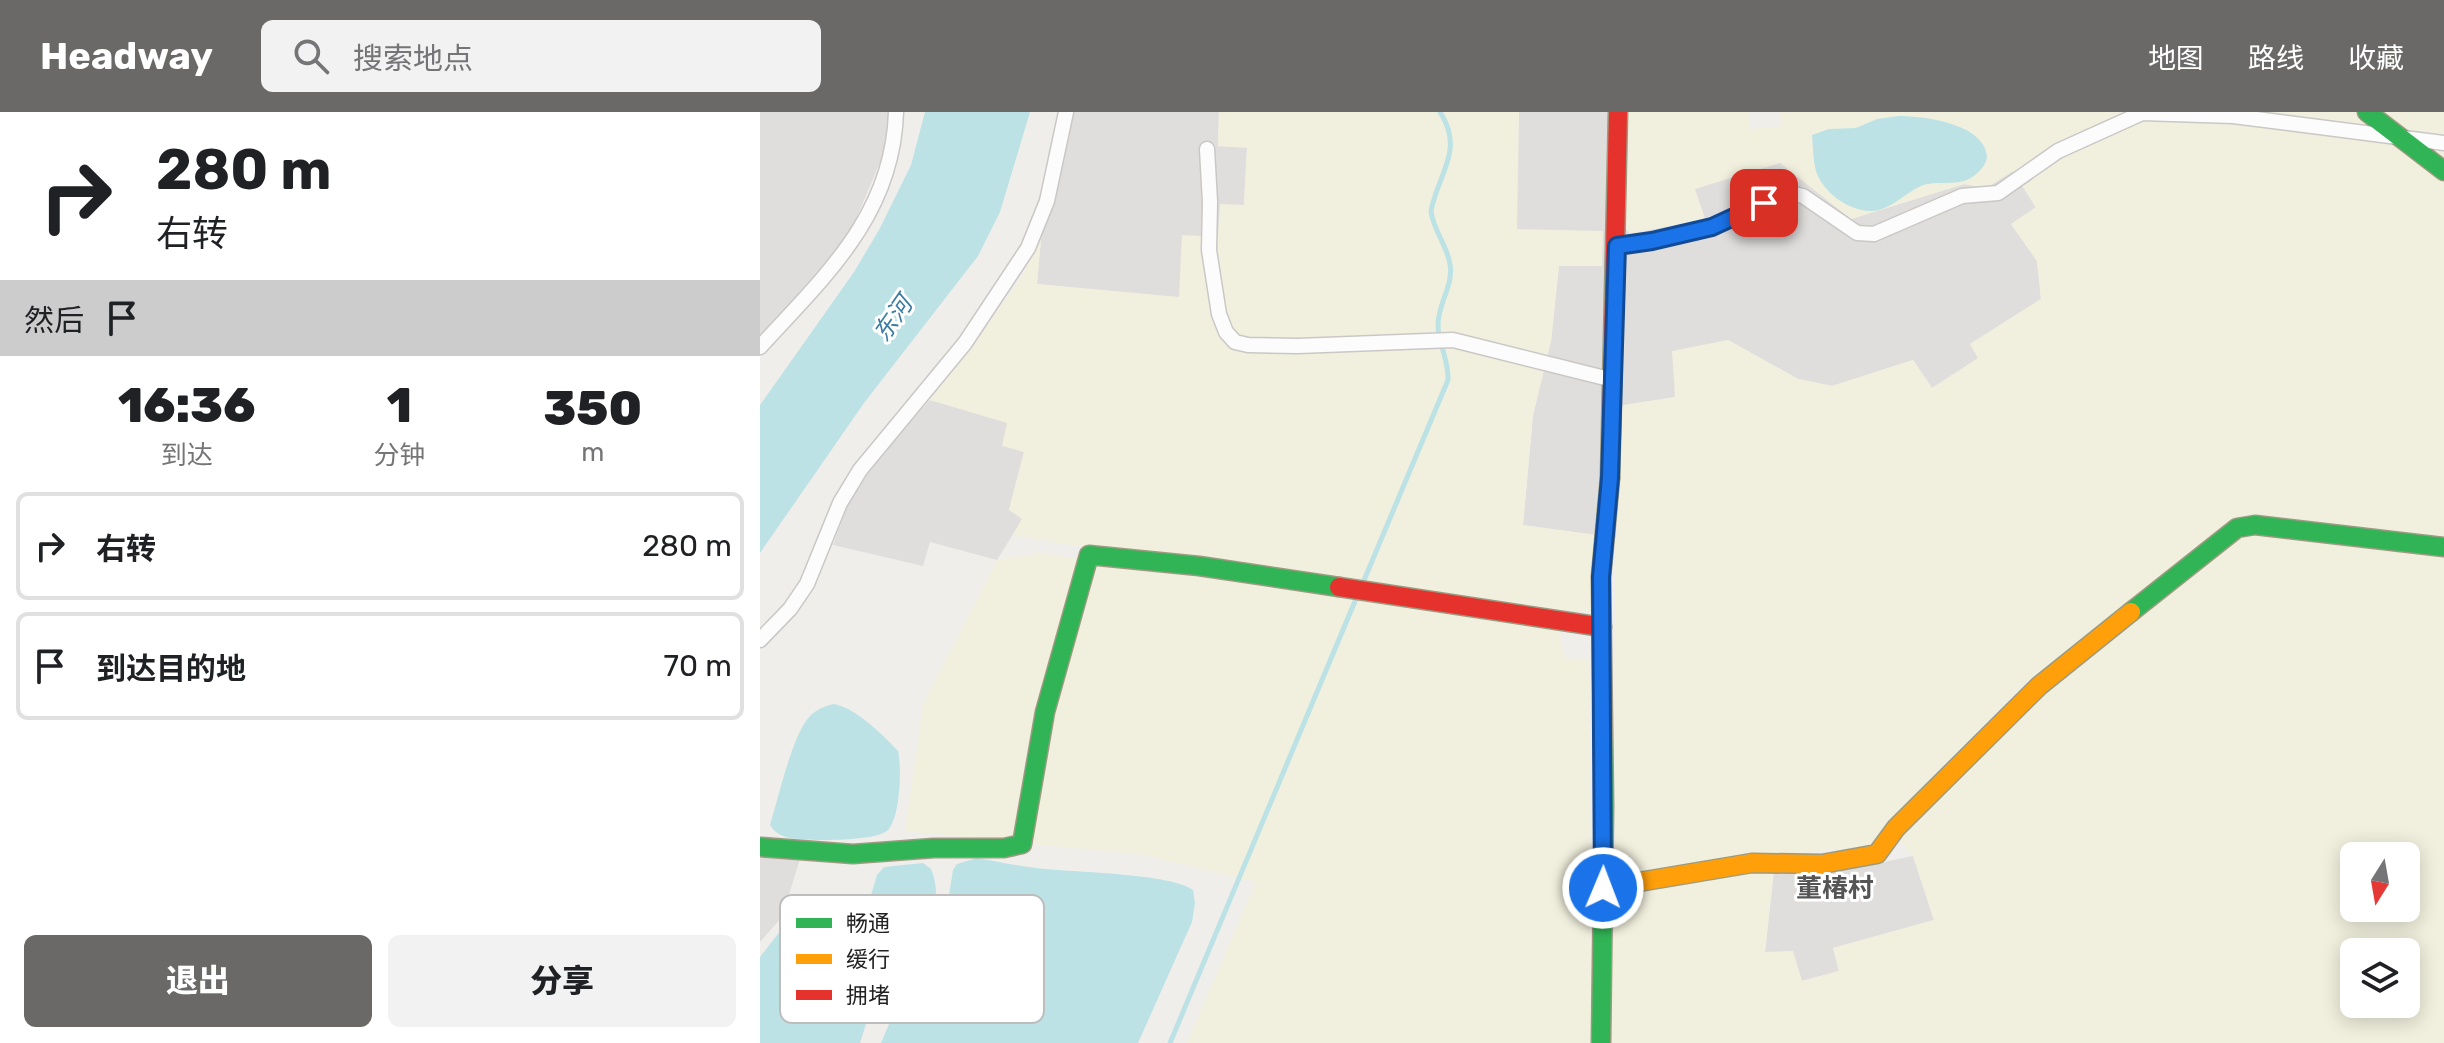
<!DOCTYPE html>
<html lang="zh">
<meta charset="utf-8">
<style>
body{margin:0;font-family:Rubik,"Noto Sans SC",sans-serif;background:#f2f2f2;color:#202124;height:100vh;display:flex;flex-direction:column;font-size:30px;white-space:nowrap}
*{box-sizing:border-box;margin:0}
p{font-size:26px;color:#757577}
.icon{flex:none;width:44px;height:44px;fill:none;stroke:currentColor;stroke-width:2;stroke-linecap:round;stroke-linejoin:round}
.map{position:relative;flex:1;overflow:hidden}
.details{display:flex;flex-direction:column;background:#fff;width:760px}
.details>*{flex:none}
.guide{background:#fff;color:#202124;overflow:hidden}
.needle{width:52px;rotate:191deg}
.buttons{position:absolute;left:1580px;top:730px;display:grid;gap:16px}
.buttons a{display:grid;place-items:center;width:80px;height:80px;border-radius:12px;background:#fff;box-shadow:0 4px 20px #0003;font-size:40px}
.pin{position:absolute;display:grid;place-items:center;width:68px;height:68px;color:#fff;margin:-34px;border-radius:16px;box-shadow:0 4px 12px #0006}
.me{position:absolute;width:88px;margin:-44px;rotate:1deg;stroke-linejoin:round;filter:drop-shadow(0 0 6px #0008)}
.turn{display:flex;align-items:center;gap:28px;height:168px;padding:0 24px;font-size:36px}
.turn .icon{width:104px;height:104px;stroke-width:2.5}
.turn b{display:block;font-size:56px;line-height:68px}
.then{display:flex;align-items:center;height:76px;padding:0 24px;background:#0003;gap:16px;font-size:30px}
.eta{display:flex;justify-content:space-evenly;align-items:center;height:136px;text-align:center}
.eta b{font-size:48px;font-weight:800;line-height:56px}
.primary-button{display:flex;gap:16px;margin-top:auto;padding:16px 24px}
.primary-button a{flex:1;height:92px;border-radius:12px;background:#6a6968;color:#fff;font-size:32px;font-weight:800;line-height:92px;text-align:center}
.primary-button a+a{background:#f2f2f2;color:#202124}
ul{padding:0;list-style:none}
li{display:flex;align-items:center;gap:24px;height:108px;margin:0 16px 12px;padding:0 8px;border:4px solid #e0e0e0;border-radius:12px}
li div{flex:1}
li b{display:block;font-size:30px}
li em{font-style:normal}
header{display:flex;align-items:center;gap:48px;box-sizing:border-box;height:112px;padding:0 40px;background:#6a6968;color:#fff}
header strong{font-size:38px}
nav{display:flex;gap:44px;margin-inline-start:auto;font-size:28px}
.search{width:560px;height:72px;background:#f2f2f2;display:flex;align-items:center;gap:20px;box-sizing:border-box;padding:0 28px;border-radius:12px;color:#757577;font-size:30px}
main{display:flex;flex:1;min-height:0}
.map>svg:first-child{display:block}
.residential{fill:#dfdedc}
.farmland{fill:#f1f0de;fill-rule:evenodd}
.water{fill:#bce2e5}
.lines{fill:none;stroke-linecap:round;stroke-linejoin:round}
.stream{stroke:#bce2e5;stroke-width:5}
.street-casing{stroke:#c9c8c7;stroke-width:17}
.fast-casing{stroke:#9c9b81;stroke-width:21}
.slow-casing{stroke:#9c9b81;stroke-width:21}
.jam-casing{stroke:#9c9b81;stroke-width:21}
.street{stroke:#fdfcfc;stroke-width:14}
.fast{stroke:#30b455;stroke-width:18}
.slow{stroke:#ff9f0a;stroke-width:18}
.jam{stroke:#e5322d;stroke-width:18}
.route-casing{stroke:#114b97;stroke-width:20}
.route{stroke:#1a73e8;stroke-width:14}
.labels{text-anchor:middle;stroke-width:6;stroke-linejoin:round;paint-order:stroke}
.water-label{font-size:24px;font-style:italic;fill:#3c7ca2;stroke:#fff}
.quarter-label{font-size:26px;font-weight:bold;fill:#555;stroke:#fff}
.key{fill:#fff;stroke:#bdbdbd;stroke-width:2}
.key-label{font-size:22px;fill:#222}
</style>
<header>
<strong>Headway</strong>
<div class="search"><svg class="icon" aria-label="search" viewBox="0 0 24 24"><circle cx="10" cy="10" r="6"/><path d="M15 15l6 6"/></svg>搜索地点</div>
<nav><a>地图</a><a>路线</a><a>收藏</a></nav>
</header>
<main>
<section class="details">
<div class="guide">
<div class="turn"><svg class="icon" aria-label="right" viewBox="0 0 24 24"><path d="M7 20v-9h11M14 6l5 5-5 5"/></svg><div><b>280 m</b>右转</div></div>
<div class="then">然后<svg class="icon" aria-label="arrive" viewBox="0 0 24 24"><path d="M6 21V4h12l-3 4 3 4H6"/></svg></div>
</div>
<div class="eta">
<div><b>16:36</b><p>到达</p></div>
<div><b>1</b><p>分钟</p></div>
<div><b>350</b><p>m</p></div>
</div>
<ul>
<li><svg class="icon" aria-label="right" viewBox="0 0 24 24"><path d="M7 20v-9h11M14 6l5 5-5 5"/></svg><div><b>右转</b></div><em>280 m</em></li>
<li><svg class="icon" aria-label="arrive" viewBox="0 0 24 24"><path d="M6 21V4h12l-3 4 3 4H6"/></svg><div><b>到达目的地</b></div><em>70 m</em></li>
</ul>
<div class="primary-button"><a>退出</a><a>分享</a></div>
</section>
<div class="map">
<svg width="1684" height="931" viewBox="0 0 1684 931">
<rect width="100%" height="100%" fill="#f0eeeb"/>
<!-- residential -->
<g class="residential">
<polygon points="0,0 130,0 123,43 89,124 0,225"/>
<polygon points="308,0 459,0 458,34 487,35 484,93 458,125 419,186 277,172 281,127"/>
<polygon points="759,0 868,0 945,106 934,77 1021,50 1091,107 1204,72 1226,76 1253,59 1276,96 1251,112 1277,149 1281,187 1210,232 1219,246 1172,276 1153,248 1072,274 1038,267 968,228 915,285 863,294 856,426 763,413 773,303 791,229 799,153 756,117"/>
<polygon points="170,288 247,310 264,340 249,398 263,406 237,448 170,430 163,454 73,433 96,370"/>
<polygon points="0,730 44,734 22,805 0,830"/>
<polygon points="1153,744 1174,808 1073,836 1079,859 1042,869 1005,840 1014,758 1090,757"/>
</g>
<!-- farmland -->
<g class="farmland">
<polygon points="459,0 759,0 757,117 843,119 842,154 799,154 791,229 773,303 763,413 837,423 834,498 805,502 328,436 253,423 262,407 249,398 264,340 242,334 247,311 170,288 259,170 281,127 277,172 419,185 422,123 458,125 460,92 484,93 487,36 458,34"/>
<polygon points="868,0 989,0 990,17 1021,14 1020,0 1684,0 1684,430 1473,408 1118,734 995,744 855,766 856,426 863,293 915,285 912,239 968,228 1038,267 1072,274 1153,248 1172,276 1218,246 1210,232 1281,187 1277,149 1251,112 1276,95 1253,59 1226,76 1204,72 1091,107 1020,51 935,77 945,107 870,122 862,111"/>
<path d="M1489 421 1684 442V931H849L855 781 976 760 1014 758 1005 840 1033 839 1042 869 1079 859 1073 836 1174 808 1153 744 1138 726 1314 548 1468 429ZM1594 744H1646V796H1594ZM1594 840H1646V892H1594Z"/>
<polygon points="280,441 800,518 804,546 830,547 831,931 427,931 496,770 384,743 145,719 163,592 237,448"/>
</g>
<!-- water -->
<g class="water">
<polygon points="165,0 270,0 240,100 218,144 104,291 0,441 0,293 94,160 119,118 151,53"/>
<path d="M1139 4C1165 4 1224 12 1227 44 1227 53 1217 63 1209 67 1195 74 1176 68 1161 74 1147 80 1134 94 1119 98 1095 104 1063 82 1056 59 1053 47 1053 34 1052 23L1069 17 1096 16 1117 7Z"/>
<path d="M73 592C95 595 123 623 138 639 142 656 140 706 128 718 116 730 47 729 30 726 21 724 15 721 10 713 18 687 31 630 46 609 53 599 62 595 73 592Z"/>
<path d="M217 746C240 750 262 755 285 757 315 760 413 762 433 778L435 791 432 810 378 931H121L141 884 166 862 180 840 193 758 197 752Z"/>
<path d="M163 751 171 757C182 781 174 821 162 844 151 853 144 848 131 849 114 850 105 861 87 853L85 847 88 834 108 793 117 763 124 755Z"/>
<polygon points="27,810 32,811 41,836 69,868 108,893 110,899 100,931 0,931 0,845"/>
</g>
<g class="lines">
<!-- stream -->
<g class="stream">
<path d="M602 473 688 268C689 248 678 231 678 213 678 191 694 173 690 152 687 133 673 118 671 99 678 61 705 39 680 0"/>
<polyline points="410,931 598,482"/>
</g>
<!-- street casing -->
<g class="street-casing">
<g id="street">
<polyline points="447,37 450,90 449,138 459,202 466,220 475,230 488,233 538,234 693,228 853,268"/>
<polyline points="857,134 892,129 952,115 1025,80 1043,84 1097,121 1114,122 1202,84 1238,81 1298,39 1382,1 1473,4 1684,31"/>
<path d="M0 235C65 164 133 103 136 0"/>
<polyline points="0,528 30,497 47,472 80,391 100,358 205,231 268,136 287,89 306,0"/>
</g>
</g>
<!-- fast casing -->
<g class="fast-casing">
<g id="fast">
<polyline points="1607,0 1684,59"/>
<polyline points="1371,500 1477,416 1495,413 1684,435"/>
<polyline points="0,735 93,742 174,736 244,736 262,732 285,600 329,443 439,454 579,475"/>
<polyline points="841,931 844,694 841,465 850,366"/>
</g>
</g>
<!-- slow casing -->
<g class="slow-casing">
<polyline id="slow" points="843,776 992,751 1062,752 1117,742 1136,716 1279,574 1371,500"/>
</g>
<!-- jam casing -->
<g class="jam-casing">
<g id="jam">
<polyline points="850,366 858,0"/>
<polyline points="579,475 842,515"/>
</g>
</g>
<!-- street -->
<use href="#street" class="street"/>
<!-- fast -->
<use href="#fast" class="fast"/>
<!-- slow -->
<use href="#slow" class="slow"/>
<!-- jam -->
<use href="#jam" class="jam"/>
</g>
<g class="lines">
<!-- route casing -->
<g class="route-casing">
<polyline id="route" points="843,776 841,465 850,366 857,134 892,129 952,115 1004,91"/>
</g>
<!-- route -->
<use href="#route" class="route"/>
</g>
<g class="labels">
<!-- water labels -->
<g class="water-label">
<text transform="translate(133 207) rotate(-55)" y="8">东河</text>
</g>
<!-- quarter labels -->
<g class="quarter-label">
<text x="1075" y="785">董椿村</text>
</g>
</g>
<!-- legend -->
<rect x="20" y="783" width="264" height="128" rx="12" class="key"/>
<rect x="36" y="806" width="36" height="10" fill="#30b455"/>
<rect x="36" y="842" width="36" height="10" fill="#ff9f0a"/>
<rect x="36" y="878" width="36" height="10" fill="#e5322d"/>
<g class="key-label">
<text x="86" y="819">畅通</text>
<text x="86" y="855">缓行</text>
<text x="86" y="891">拥堵</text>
</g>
</svg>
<div class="buttons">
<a><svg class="needle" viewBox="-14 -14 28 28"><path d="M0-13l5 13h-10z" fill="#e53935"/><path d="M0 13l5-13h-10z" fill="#757577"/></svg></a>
<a><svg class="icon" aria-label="layers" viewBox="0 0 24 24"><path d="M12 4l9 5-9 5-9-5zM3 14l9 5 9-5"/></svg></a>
</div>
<div class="pin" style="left:1004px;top:91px;background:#d93025"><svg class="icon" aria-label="arrive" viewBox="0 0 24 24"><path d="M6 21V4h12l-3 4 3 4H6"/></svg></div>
<svg class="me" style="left:843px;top:776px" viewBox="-20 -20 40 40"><circle r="17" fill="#1a73e8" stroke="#fff" stroke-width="3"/><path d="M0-11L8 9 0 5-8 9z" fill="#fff"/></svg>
</div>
</main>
